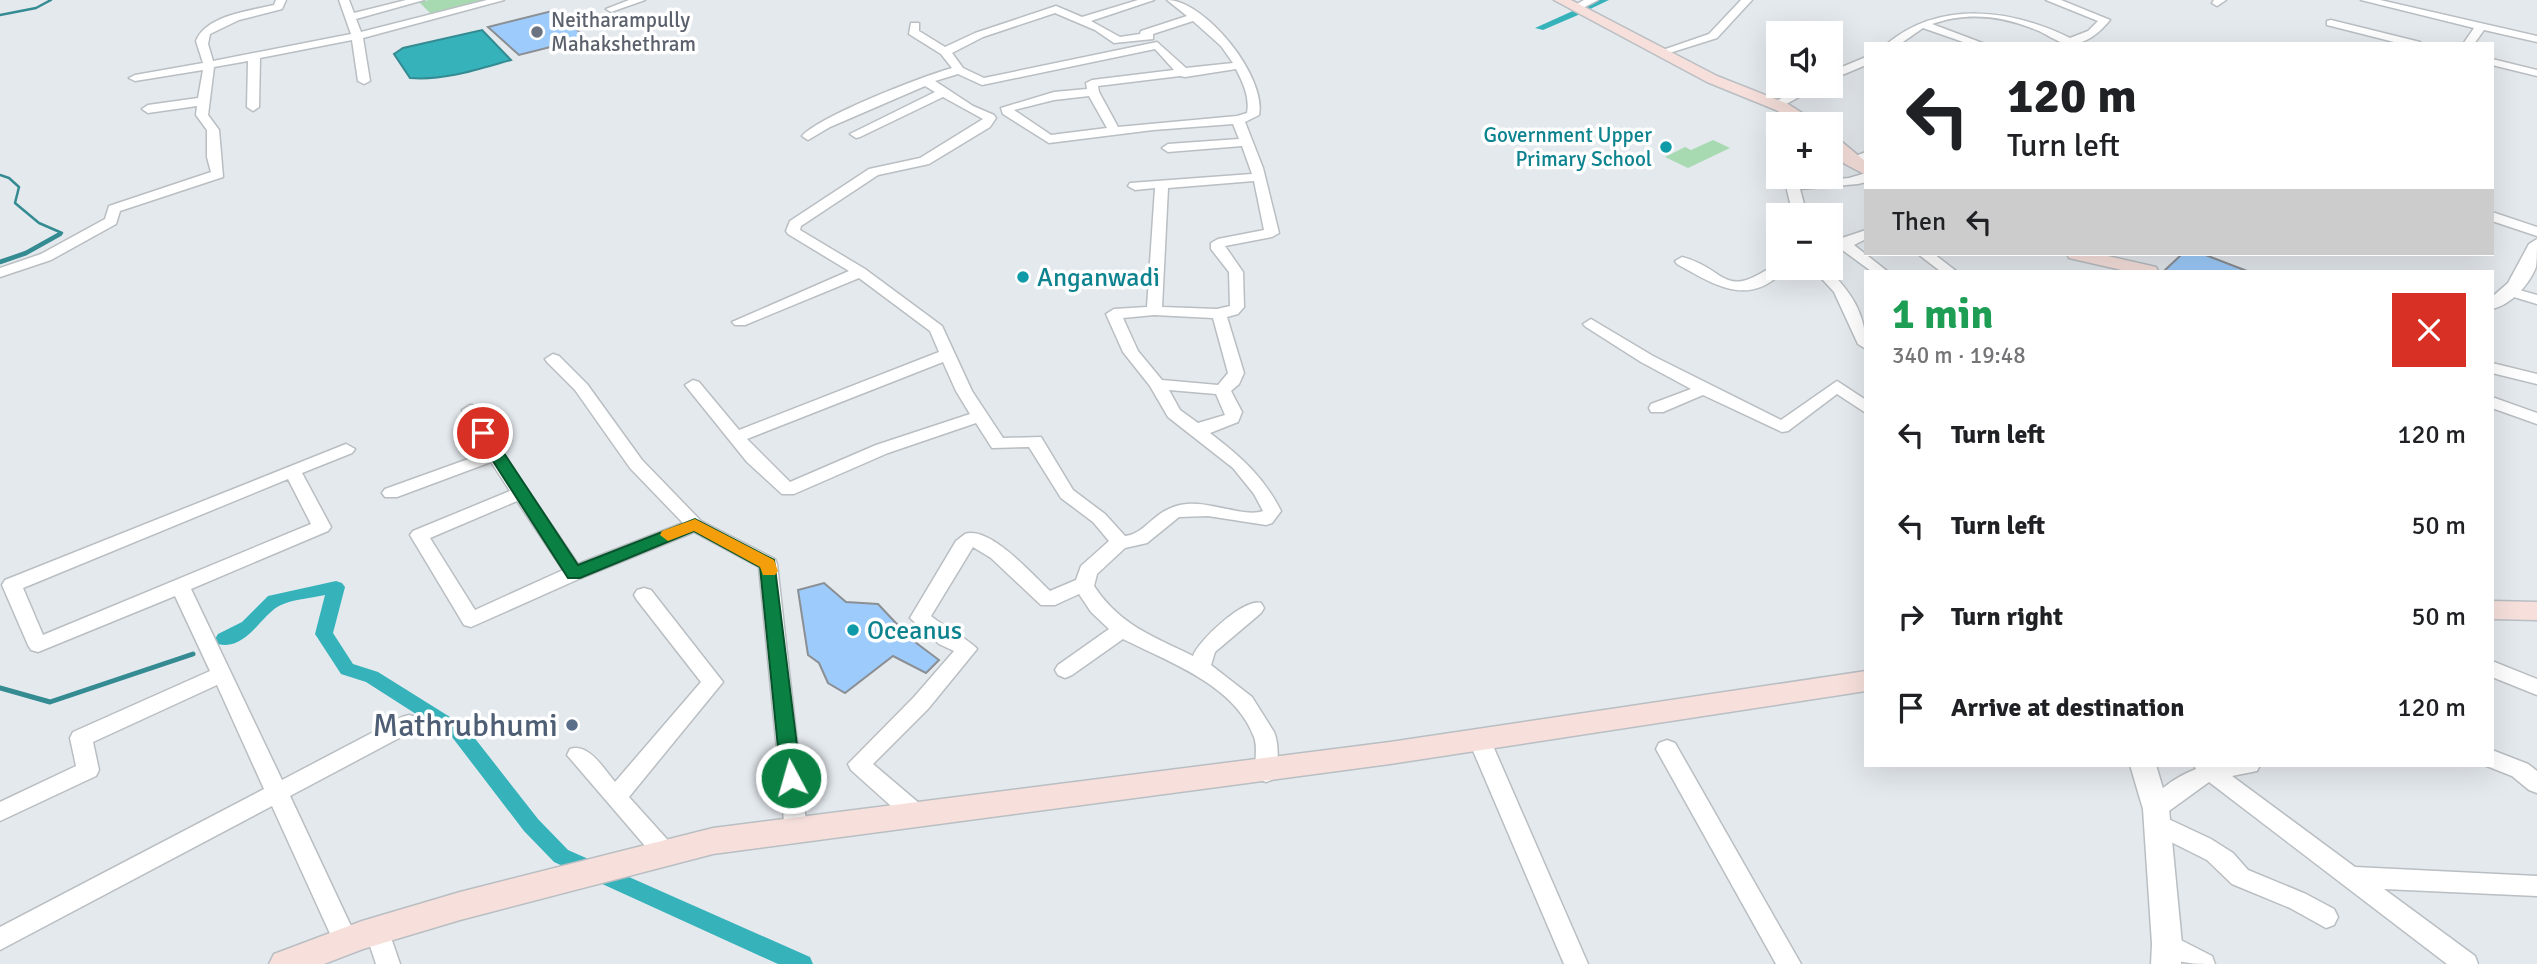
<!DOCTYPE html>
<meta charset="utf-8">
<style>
body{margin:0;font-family:Signika,sans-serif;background:#f6f6f6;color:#202124;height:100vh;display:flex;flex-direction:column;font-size:26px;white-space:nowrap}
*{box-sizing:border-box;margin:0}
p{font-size:23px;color:#757577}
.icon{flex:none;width:38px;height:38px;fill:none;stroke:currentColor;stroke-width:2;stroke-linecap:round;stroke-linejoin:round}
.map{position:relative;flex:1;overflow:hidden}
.sheet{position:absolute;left:1864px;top:270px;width:630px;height:497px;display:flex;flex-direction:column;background:#fff;border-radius:0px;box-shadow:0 7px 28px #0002}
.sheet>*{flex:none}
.guide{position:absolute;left:1864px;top:42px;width:630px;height:214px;border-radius:0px;box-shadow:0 7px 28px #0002;background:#fff;color:#202124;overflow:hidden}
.fabs{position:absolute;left:1766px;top:21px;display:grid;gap:14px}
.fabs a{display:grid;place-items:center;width:77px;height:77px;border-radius:0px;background:#fff;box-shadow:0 7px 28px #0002;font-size:35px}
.pin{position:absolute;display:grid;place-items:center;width:60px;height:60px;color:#fff;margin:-30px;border:4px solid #fff;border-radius:50%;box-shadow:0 2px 7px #0007}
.me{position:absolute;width:77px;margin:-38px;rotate:354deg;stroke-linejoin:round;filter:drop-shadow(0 0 5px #0008)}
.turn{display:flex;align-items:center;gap:24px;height:147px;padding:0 28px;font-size:32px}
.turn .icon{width:91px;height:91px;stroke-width:2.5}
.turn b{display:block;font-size:49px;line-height:60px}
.then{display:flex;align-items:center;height:66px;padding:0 28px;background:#0003;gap:14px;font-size:26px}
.round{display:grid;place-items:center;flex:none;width:74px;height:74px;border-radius:0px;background:#f6f6f6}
.head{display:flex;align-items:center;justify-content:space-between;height:119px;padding:0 28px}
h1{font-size:42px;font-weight:800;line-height:52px;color:#1e9e55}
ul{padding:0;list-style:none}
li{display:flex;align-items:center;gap:21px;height:91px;padding:0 28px}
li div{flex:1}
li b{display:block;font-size:26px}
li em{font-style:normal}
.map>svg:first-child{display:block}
.green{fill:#a8dab2}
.water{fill:#36b2ba;stroke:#348b92;stroke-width:2}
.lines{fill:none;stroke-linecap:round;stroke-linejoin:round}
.stream-far2{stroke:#348b92;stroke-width:2.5}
.stream-far1{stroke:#348b92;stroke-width:4.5}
.stream{stroke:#348b92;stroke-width:5}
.canal{fill:#36b2ba;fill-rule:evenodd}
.building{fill:#9dccfc;stroke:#8b8f94;stroke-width:2}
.minor-casing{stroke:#b9bec2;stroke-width:3}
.tertiary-casing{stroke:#b9bec2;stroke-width:3}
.secondary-casing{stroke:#b9bec2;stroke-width:3}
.minor{fill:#fff;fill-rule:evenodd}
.tertiary{fill:#fff;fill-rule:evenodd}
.secondary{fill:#f7e0dc;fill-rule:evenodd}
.route{fill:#0b8043;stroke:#07532c;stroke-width:2}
.slow{fill:#f59e0b}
.worship-dot{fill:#6b7280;stroke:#fff;stroke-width:2.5}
.culture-dot{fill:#0f9aa8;stroke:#fff;stroke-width:2.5}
.service-dot{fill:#5c6f8a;stroke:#fff;stroke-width:2.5}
.labels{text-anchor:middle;stroke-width:7;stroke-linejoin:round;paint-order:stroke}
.far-worship-label{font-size:21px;fill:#5b616d;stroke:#fff;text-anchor:start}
.far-culture-label{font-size:21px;fill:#0d838f;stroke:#fff;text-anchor:end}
.culture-label{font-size:26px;fill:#0d838f;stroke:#fff;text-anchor:start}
.near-service-label{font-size:32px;fill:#4e5e75;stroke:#fff;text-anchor:end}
</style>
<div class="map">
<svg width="2537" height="964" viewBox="0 0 2537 964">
<rect width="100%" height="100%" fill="#e4e9ee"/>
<!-- green -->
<g class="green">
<polygon points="429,0 482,0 483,1 431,14 419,2"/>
<polygon points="1713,140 1730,148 1688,168 1665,157 1685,147 1691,150"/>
</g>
<!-- water -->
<path class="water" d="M482 30 511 60C479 69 444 81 410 78L394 54 403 48Z"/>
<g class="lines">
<!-- stream-far2 -->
<g class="stream-far2">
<polyline points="0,15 36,8 51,0"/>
<polyline points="0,175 9,178 19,187 15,203 39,223 62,233 57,236"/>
</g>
<!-- stream-far1 -->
<polyline class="stream-far1" points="0,262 26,253 60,234"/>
<!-- stream -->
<polyline class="stream" points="0,688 50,702 193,654"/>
<!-- canal -->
<g class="canal">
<polygon points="1596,0 1609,0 1588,10 1580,8"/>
<polygon points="1575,10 1580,13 1578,15 1543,30 1535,28"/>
<path d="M336 581 342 583 345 587 333 633 353 664 378 672 466 727 538 819 568 850 810 957 813 964H778L554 862 524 831 452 737 366 682 341 674 315 634 325 595C312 598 294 599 281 605 262 613 246 652 218 644L215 639 218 634 242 622 268 596Z"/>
</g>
</g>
<!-- building -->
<g class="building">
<polygon points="556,10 586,38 519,55 488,27"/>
<polygon points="2182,254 2203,254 2247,271 2164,271"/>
<polygon points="824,583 846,602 878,604 911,639 939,660 926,673 893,656 845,693 828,683 819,663 808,655 798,590"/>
</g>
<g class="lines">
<!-- minor casing -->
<g class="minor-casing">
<g id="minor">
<path d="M276 0H286L282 9 239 20 210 34 208 44 213 61 351 34 339 0H349L354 13 406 0H424L356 19 361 32 487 0H504L363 38 370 81 364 84 358 81 352 40 260 58 259 107 253 111 247 107 248 61 214 67 208 115 219 130 223 177 120 211 116 224 51 260 0 277V268L41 254 105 219 109 206 211 172 207 157V130L196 115 197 106 148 113 142 109 148 105 198 98 203 70 135 81 129 78 135 75 203 63 196 41C206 15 250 11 274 5Z"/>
<polygon points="629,0 645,0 611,12 606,9"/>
<path d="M1138 0H1154L1091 21 1120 37 1140 34 1141 31 1187 16 1167 0C1205 0 1267 77 1259 115L1245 122 1263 168 1279 233 1272 237 1225 246 1243 272 1244 307 1238 314 1227 317 1244 373 1239 384 1231 391 1242 412 1238 422 1210 433C1240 456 1264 477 1281 511L1272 523 1266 525 1208 516 1179 517 1147 543 1125 548 1097 574 1094 586C1120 625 1152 636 1193 656 1199 640 1244 598 1261 603L1264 608 1261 613 1215 652 1211 665 1252 697 1274 732C1279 743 1279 768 1274 779L1266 782 1258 779C1252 766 1259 750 1254 737 1235 685 1169 662 1123 639L1072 675 1065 678 1058 675 1055 670 1058 665 1109 629 1091 612 1079 594 1055 605H1041L991 558 973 547 931 616C940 624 974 643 977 649L928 709 873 764 926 809 929 816 926 823 918 825 910 823 851 770 848 764 914 697 954 651 939 644 910 618 956 541 965 534C990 526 1032 574 1050 591L1076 580 1081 566 1109 541 1093 522 1061 498 1029 447 992 448 976 423 888 453 794 494H782L747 462 685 385 693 380 699 382 739 430 939 352 930 331 859 278 745 325H735L732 322 849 271 788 234 786 231 790 221 869 169 920 158 983 119 943 97 860 137 856 138 850 134 935 92 925 86 830 127 808 140 802 136C822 115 921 77 952 68L941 54 909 34 911 23H919V31L945 47 975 33 1056 6 1082 17ZM1055 13 1095 30 1114 43 1153 39V34L1193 21 1221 46 1233 63 1186 68 1157 42 984 78 963 68 952 53 983 37ZM1155 49 1174 70 1092 80 1086 83 1087 89 1054 92 1001 108 1003 114 1049 143 1153 130 1233 124 1239 139 1168 144 1162 148 1168 152 1242 146 1252 174 1130 183 1128 186 1135 190 1155 188 1147 307 1114 309 1106 314 1123 352 1150 386 1168 417 1233 468 1254 494 1263 511C1246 518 1209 501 1187 504 1154 507 1147 534 1125 536L1105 514 1073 490 1041 437 1003 438 972 391 942 326 865 269 800 230 801 226 878 175 929 164 990 127 996 118 994 115 973 106 935 81 958 74 982 85ZM1236 69C1243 83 1250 97 1247 113L1237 116 1118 127 1099 92 1098 86 1180 76 1185 77ZM1089 96 1107 128 1051 135 1014 110 1054 100ZM1254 181 1264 230 1218 239 1211 243V249L1229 272 1230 306 1217 309 1162 307 1168 188ZM1154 315 1213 318 1228 373 1218 385 1162 380 1138 351 1123 318ZM943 362 956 391 970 414 876 445 790 482 747 439ZM1169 390 1216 394 1225 415 1198 423 1180 410Z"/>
<polygon points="1584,0 1598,0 1579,10 1570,8"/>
<polygon points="1741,0 1752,0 1717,38 1663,55 1657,52 1709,34"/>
<path d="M2046 0H2061L2110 20C2101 31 2090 41 2075 44 2062 46 2050 36 2039 31 2004 16 1969 11 1932 24L1985 44H1969L1923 28 1900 44H1887C1940 0 2011 9 2070 38L2088 31 2098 21Z"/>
<polygon points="2214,0 2226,0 2217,6 2212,3"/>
<polygon points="2361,0 2380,0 2537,36 2537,42 2484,30 2474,44 2463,44 2474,28"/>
<polygon points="2331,20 2420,42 2421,44 2402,44 2327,25 2327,21"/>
<polygon points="1866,57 1866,65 1830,80 1830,72"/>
<polygon points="2492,59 2537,70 2537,76 2492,65"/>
<polygon points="1804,86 1819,86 1779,108 1769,105"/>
<polygon points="1866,152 1866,160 1851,164 1845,160"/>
<polygon points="1866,173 1866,182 1858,184 1800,189 1807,215 1793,215 1786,186 1788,183 1849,178"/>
<polygon points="2492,212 2537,227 2537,236 2492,221"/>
<polygon points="1866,230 1866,239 1854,245 1887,271 1871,271 1841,249 1830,250 1830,242"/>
<polygon points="1918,254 1934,254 1956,271 1940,271"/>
<path d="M1682 257C1728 269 1722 301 1774 265L1786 268C1750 309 1715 285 1677 264L1675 261Z"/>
<path d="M1812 268H1827C1851 292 1866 313 1866 349L1858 344 1834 292Z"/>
<polygon points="2509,287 2537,295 2537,304 2504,294 2502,291"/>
<polygon points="1591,319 1653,356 1781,420 1837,381 1866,400 1866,413 1837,394 1788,431 1782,432 1703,395 1663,412 1651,412 1649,408 1651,404 1691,389 1641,362 1586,327 1583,324"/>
<path d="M553 354 559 356 587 384 642 460 701 521 775 559 777 564 807 831 804 838 796 841 788 838 785 831 759 567 694 532 581 578 471 627 464 625 410 535 413 531 510 491 491 462 397 497H385L382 493 385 489 485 453 462 410 470 405 476 406 503 454 578 564 683 523 630 468 575 390 547 362 545 359ZM517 501 563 570 475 610 430 538Z"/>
<polygon points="2492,363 2537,374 2537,384 2492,373"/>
<polygon points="2492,397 2537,413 2537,424 2492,408"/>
<path d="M346 444 355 449 352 453 302 473 331 527 328 531 191 589 282 780 402 717 409 715 416 717 420 723 416 729 290 796 358 941 355 949 346 952 337 949 272 806 0 950V927L264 789 217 685 93 742 99 770 96 776 0 821V802L76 766 70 738 73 732 210 671 175 596 38 652 31 650 28 645 2 585 5 580ZM288 479 311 524 43 635 23 588Z"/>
<path d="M644 588 651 590 723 682 629 797 674 847 677 854 674 861 666 864 658 861 567 755 570 749C589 743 604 769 615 782L701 682 637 600 634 595 637 590Z"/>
<polygon points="2492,661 2537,679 2537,695 2492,677"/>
<polygon points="1479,731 1487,733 1490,739 1588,964 1564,964 1468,739 1471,733"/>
<polygon points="1667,740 1675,743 1801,964 1776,964 1656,749 1659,743"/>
<polygon points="2492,750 2528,764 2537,771 2537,793 2529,790 2512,776 2484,765 2492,765"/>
<path d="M2194 765H2260L2257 771 2232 776 2355 867 2537 876V896L2384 889 2475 956 2478 964H2447L2209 782 2162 816 2211 839 2233 853 2248 870 2306 894 2334 909 2338 917 2334 925 2326 928 2290 908 2232 884 2207 860 2149 831 2146 824 2151 817 2145 809C2154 791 2178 776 2196 769Z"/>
<polygon points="377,920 386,923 400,964 376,964 365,931 368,923"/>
<path d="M2167 933 2212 956 2215 964C2194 964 2165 964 2155 944L2158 936Z"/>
</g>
</g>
<!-- tertiary casing -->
<g class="tertiary-casing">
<g id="tertiary">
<path d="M2537 239C2537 248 2537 259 2536 267 2529 285 2511 305 2492 309V297L2508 283 2529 244Z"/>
<polygon points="2130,765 2156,765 2169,809 2182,944 2181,964 2151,964 2152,944 2143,809"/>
</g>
</g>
<!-- secondary casing -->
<g class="secondary-casing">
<g id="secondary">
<polygon points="1554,0 1571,0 1717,76 1788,104 1819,124 1800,124 1776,110 1707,82"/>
<polygon points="1830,135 1836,137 1866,162 1866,175 1845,164 1830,149"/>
<polygon points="2067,254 2099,254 2156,267 2158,271 2126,271 2069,258"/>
<polygon points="2492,601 2537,602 2537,620 2492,619"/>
<polygon points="1866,671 1866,691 1390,764 713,854 460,920 363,949 324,964 269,964 274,954 362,921 460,892 713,828 1390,742"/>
</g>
</g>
<!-- minor -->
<use href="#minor" class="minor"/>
<!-- tertiary -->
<use href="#tertiary" class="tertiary"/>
<!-- secondary -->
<use href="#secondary" class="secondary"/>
</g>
<!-- route -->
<polygon class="route" points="483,428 488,429 578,565 695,519 774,560 801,778 798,784 791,786 784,784 781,778 760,567 694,531 580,578 568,578 475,433"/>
<!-- slow -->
<polygon class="slow" points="695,519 774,560 778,571 775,575 763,575 760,567 694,531 668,541 660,535 662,531"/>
<!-- markers -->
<circle class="worship-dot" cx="537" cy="32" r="7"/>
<g class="culture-dot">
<circle cx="1666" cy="147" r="7"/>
<circle cx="1023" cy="277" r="7"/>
<circle cx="853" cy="630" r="7"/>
</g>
<circle class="service-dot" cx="572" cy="725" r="7"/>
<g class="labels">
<!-- far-worship labels -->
<g class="far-worship-label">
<text x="551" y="27">Neitharampully<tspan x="551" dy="24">Mahakshethram</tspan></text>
</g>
<!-- far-culture labels -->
<g class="far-culture-label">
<text x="1652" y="142">Government Upper<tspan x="1652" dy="24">Primary School</tspan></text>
</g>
<!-- culture labels -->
<g class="culture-label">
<text x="1037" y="286">Anganwadi</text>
<text x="867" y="639">Oceanus</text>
</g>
<!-- near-service labels -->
<g class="near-service-label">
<text x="558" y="736">Mathrubhumi</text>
</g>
</g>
</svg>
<div class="fabs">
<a><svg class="icon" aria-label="sound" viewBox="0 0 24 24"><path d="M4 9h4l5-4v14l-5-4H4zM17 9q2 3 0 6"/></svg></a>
<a>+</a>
<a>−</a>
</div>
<div class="pin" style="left:483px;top:433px;background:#d93025"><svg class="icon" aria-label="arrive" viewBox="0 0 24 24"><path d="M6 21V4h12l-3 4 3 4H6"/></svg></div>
<svg class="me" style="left:791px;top:778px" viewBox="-20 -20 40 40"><circle r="17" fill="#0b8043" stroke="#fff" stroke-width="3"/><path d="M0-11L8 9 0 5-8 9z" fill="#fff"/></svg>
<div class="guide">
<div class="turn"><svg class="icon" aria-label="left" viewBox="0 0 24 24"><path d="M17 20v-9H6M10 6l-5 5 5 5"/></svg><div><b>120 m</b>Turn left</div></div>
<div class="then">Then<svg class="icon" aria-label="left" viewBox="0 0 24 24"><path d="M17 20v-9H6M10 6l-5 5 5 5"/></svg></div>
</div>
<section class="sheet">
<div class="head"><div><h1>1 min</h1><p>340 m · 19:48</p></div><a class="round" style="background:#d93025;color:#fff"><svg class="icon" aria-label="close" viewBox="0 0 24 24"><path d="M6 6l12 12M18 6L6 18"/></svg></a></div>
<ul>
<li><svg class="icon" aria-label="left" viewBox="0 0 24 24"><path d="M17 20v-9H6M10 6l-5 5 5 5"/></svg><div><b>Turn left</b></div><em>120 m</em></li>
<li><svg class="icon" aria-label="left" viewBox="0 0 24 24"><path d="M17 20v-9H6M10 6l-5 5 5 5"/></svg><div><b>Turn left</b></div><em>50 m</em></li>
<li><svg class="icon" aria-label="right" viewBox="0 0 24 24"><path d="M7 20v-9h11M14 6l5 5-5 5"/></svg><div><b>Turn right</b></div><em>50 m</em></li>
<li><svg class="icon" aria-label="arrive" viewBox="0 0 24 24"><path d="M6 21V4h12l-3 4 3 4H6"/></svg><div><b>Arrive at destination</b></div><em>120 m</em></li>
</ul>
</section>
</div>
